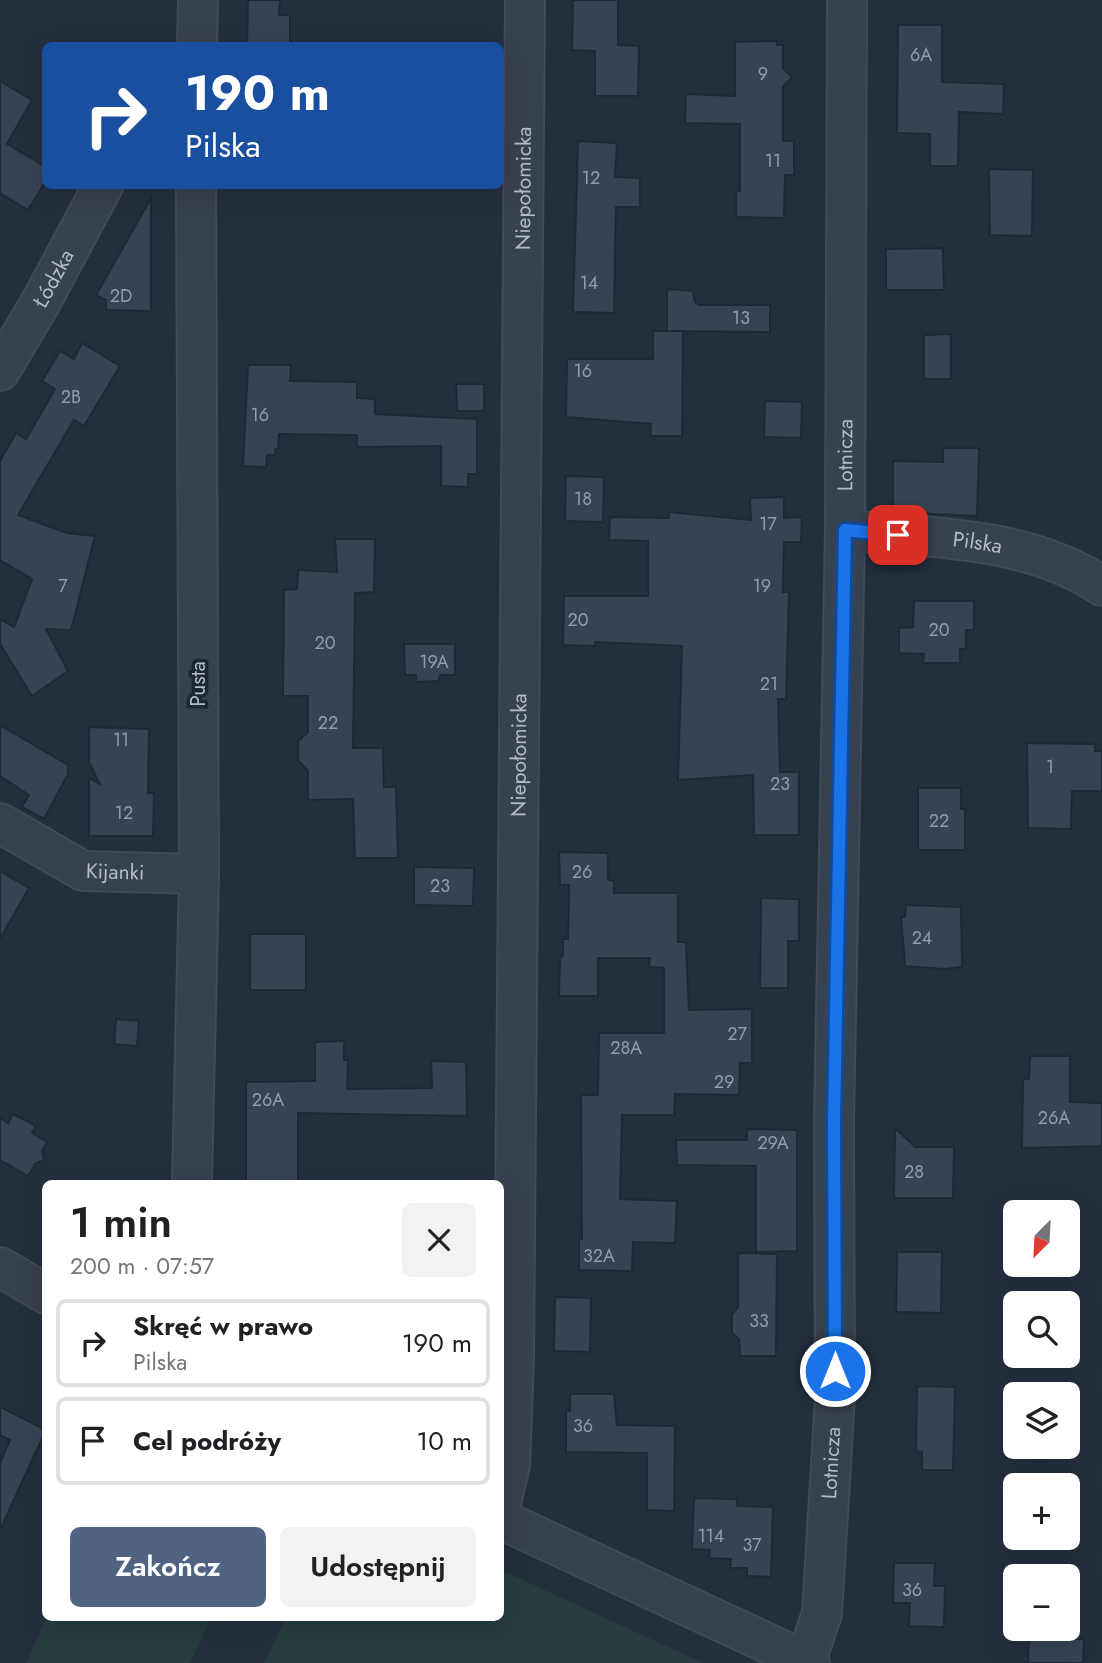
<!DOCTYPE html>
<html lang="pl">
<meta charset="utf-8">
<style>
body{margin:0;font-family:Jost,sans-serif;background:#f2f2f2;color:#202124;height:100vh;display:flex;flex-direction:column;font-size:26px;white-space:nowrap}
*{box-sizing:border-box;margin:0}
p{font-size:23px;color:#757577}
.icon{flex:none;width:38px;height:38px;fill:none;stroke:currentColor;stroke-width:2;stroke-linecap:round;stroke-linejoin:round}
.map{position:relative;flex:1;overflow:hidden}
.details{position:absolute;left:42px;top:1180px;width:462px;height:441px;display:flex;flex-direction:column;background:#fff;border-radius:10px;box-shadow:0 7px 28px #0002}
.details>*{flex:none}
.banner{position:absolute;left:42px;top:42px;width:462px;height:147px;border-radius:10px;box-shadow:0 7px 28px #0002;background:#1a4fa0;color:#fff;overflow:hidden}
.needle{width:46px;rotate:204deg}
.fabs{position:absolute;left:1003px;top:1200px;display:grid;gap:14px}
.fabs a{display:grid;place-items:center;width:77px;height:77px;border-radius:10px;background:#fff;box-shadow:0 7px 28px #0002;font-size:35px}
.pin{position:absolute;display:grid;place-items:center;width:60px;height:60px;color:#fff;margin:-30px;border-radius:14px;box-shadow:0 4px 10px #0006}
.me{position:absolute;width:77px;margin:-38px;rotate:0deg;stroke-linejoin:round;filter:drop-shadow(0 0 5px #0008)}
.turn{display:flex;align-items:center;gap:24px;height:147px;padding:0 28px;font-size:32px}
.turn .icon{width:91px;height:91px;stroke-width:2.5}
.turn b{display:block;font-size:49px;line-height:60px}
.round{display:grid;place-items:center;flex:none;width:74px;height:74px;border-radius:10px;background:#f2f2f2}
.summary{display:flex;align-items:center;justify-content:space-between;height:119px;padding:0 28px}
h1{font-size:42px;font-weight:600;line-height:52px}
.cta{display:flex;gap:14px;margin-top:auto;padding:14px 28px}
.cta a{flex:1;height:80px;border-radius:10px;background:#506383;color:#fff;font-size:28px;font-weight:600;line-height:80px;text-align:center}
.cta a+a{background:#f2f2f2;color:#202124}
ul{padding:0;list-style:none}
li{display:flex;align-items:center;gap:21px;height:88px;margin:0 14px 10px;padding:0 14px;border:4px solid #e0e0e0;border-radius:10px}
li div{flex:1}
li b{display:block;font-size:26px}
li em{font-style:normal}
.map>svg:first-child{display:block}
.green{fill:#263c3f}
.building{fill:#364354;stroke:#1f2835;stroke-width:2}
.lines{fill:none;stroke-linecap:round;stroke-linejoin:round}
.minor-casing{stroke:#414a57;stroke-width:42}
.minor{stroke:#38414e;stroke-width:38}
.route-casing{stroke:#114b97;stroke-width:18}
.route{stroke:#1a73e8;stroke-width:12}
.labels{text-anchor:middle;stroke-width:7;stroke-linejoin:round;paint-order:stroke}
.number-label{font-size:18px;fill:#929caa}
.street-label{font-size:21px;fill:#b4bcc9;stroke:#1d2633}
</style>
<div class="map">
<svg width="1102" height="1663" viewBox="0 0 1102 1663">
<rect width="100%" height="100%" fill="#242f3e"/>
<!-- green -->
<g class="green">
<polygon points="501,1570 703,1663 264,1663 286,1617 500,1617"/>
<polygon points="47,1617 212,1617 190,1663 26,1663"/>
</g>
<!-- building -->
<g class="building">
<polygon points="248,0 280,0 279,15 290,15 290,46 247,46"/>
<polygon points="573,0 618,0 618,45 639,46 638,96 595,96 595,51 572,50"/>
<polygon points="898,25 942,25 942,82 1004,84 1003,114 959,112 958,166 930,166 930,134 897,133"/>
<polygon points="777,41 777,45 783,45 783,68 792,77 783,87 783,141 794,141 794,175 785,175 784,218 736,217 736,191 740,191 740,124 685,123 686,94 735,96 735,42"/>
<polygon points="0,81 32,100 7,144 46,167 46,181 28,210 0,193"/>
<polygon points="578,141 617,143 615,177 640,178 640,207 616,207 614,313 573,312"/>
<polygon points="989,169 1033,170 1032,236 990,235"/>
<polygon points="151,198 151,311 106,310 106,300 96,295"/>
<polygon points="943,248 944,290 886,290 886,249"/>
<polygon points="667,289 693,291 695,302 699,305 770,305 770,332 667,331"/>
<polygon points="653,331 683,331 682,436 650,436 651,424 566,417 567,359 653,359"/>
<polygon points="951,334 951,379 924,379 924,335"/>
<polygon points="82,343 120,366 84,426 74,420 18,515 67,533 95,536 71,630 46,629 68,671 32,696 0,644 0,619 14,627 32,579 0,560 0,461 16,433 26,439 55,389 42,381 60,351 74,359"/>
<polygon points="248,365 291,365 290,381 357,382 357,398 375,399 375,414 477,419 477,474 468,474 468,487 441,486 441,446 357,447 357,435 279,434 278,449 275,449 275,455 267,455 266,467 243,466"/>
<polygon points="456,384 484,384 484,411 457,411"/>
<polygon points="765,401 802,402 801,438 764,437"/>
<polygon points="943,448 979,448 977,516 893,512 893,461 943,462"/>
<polygon points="566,476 604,477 603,522 565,521"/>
<polygon points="784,497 784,518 802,517 801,542 784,542 783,592 789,592 786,699 778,699 780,772 799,772 799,835 754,835 753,775 678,780 682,646 595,642 595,646 563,645 564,596 648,596 648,541 609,540 610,517 669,518 669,512 751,520 750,498"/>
<polygon points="335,539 375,539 374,592 355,593 353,748 383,748 384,787 396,787 398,858 355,858 353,799 308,800 308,771 298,760 298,741 308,732 308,696 283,696 284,590 297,589 298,570 337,572"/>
<polygon points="914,601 974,601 974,630 966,630 966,649 960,649 960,663 923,663 924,654 899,653 899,628 913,627"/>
<polygon points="404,644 455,644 455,675 440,675 439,681 416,682 416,675 405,675"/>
<polygon points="0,725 68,765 68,774 44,819 22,807 29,795 0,776"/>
<polygon points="89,727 149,729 148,793 154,793 153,836 89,836 89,778 100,784 89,762"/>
<polygon points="1027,743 1095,744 1095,751 1102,751 1102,791 1072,791 1071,829 1028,828"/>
<polygon points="918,788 961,788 961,809 965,809 965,850 918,850"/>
<polygon points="559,852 608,853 608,880 614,881 614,893 678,893 678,942 686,942 689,1010 752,1009 752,1063 740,1063 739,1095 675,1094 674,1115 622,1115 620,1199 677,1201 675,1243 633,1242 632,1271 579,1270 579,1239 582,1239 581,1095 598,1095 599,1033 664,1033 664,968 649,967 650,958 598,958 598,996 559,996 560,957 563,956 563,939 568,939 569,885 560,885"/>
<polygon points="414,867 474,868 473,906 414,905"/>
<polygon points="0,871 29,888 0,939"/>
<polygon points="761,898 799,899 799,941 788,941 788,988 760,988"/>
<polygon points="906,905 961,907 962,967 944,969 905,966 901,917 905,917"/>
<rect x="250" y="934" width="56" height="56"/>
<polygon points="116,1019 139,1021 137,1046 114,1044"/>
<polygon points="344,1041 344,1060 348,1060 347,1089 432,1088 431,1061 466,1062 467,1116 298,1113 298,1183 246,1183 246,1082 315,1081 315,1042"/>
<polygon points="1030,1056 1070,1056 1070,1102 1102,1103 1102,1146 1022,1148 1023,1079 1029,1079"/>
<polygon points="13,1114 36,1126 32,1133 47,1142 42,1151 44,1160 36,1163 28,1176 0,1160 0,1118 8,1123"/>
<polygon points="895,1128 915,1147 954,1147 953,1198 894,1198"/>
<polygon points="747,1129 797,1130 797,1251 756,1252 756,1166 677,1165 676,1140 747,1140"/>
<polygon points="897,1252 942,1252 941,1313 896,1312"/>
<polygon points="738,1253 777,1254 776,1356 740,1356 739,1339 732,1333 732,1314 738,1307"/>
<polygon points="555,1297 591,1298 590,1352 554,1351"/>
<polygon points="917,1386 955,1387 953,1470 922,1470 922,1452 916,1451"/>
<polygon points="570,1394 614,1394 617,1425 675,1426 674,1511 647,1510 647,1453 566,1452 566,1411 570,1411"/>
<polygon points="0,1407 46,1430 0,1530 0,1463 10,1440 0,1435"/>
<polygon points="694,1498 737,1499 737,1506 773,1507 771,1577 747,1576 747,1568 730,1568 731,1559 709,1558 710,1550 692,1549"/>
<polygon points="894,1563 935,1563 934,1586 945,1586 944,1627 909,1626 910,1603 893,1603"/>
<polygon points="1029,1629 1070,1629 1070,1639 1084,1639 1083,1663 1028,1663"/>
</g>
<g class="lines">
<!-- minor casing -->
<g class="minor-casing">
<g id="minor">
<polyline points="197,46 198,0"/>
<path id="s1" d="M0 371 42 300 103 186"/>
<path id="s2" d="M845 530C931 538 1027 536 1102 586"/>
<path id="s3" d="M0 823 83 871 199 874"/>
<polyline points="192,1183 199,874 196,186"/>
<polyline points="0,1267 46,1294"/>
<path id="s4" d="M500 1508 510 1465 514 1361 525 0"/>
<polyline points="500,1519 810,1663"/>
<path id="s5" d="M806 1661 822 1613 835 1398 834 1121 845 530 847 0"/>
</g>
</g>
<!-- minor -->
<use href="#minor" class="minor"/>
</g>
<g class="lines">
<!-- route casing -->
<g class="route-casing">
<polyline id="route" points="835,1371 834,1121 845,530 898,535"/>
</g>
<!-- route -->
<use href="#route" class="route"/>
</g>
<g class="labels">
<!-- number labels -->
<g class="number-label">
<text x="921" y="61">6A</text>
<text x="763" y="80">9</text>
<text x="773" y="167">11</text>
<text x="591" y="184">12</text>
<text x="589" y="289">14</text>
<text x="121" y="302">2D</text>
<text x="741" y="324">13</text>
<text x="583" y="377">16</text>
<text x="71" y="403">2B</text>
<text x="260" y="421">16</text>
<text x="583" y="505">18</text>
<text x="768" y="530">17</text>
<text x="63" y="592">7</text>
<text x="762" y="592">19</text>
<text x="578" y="626">20</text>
<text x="939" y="636">20</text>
<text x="325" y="649">20</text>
<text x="434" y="668">19A</text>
<text x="769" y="690">21</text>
<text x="328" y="729">22</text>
<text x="121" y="746">11</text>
<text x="1050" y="773">1</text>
<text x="780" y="790">23</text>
<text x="124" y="819">12</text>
<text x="939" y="827">22</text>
<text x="582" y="878">26</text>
<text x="440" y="892">23</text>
<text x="922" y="944">24</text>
<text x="737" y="1040">27</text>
<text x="626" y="1054">28A</text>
<text x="724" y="1088">29</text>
<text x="268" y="1106">26A</text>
<text x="1054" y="1124">26A</text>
<text x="773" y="1149">29A</text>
<text x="914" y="1178">28</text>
<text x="599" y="1262">32A</text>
<text x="759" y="1327">33</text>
<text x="583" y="1432">36</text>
<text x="711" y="1542">114</text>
<text x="752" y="1551">37</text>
<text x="912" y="1596">36</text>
</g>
<!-- street labels -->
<g class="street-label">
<text dy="7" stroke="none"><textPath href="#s4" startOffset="1321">Niepołomicka</textPath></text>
<text dy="7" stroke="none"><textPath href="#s1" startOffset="107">Łódzka</textPath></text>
<text dy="7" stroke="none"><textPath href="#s5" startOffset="1209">Lotnicza</textPath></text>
<text dy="7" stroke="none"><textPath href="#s2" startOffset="133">Pilska</textPath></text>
<text transform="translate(198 684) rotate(-90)" y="7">Pusta</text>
<text dy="7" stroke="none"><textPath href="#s4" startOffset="754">Niepołomicka</textPath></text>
<text dy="7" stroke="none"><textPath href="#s3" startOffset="128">Kijanki</textPath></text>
<text dy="7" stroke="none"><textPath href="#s5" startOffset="201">Lotnicza</textPath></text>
</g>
</g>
</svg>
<div class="fabs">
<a><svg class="needle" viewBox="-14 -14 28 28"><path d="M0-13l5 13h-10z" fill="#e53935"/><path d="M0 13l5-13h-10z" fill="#757577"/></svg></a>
<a><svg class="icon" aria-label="search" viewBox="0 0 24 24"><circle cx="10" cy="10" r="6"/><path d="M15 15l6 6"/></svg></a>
<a><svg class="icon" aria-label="layers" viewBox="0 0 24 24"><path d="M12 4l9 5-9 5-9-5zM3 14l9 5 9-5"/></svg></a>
<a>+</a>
<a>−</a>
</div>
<div class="pin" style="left:898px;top:535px;background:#d93025"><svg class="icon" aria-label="arrive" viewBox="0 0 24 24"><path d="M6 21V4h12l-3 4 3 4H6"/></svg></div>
<svg class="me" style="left:835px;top:1371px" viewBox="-20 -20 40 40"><circle r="17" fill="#1a73e8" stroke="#fff" stroke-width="3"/><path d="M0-11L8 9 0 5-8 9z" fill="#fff"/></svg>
<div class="banner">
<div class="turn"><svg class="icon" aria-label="right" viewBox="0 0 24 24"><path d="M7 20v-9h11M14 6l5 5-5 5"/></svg><div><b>190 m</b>Pilska</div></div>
</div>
<section class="details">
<div class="summary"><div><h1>1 min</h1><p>200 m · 07:57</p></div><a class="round"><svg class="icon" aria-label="close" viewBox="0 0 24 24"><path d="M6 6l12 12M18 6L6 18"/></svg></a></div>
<ul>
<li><svg class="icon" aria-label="right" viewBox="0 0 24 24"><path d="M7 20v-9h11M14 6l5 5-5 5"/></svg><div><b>Skręć w prawo</b><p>Pilska</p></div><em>190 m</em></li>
<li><svg class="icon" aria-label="arrive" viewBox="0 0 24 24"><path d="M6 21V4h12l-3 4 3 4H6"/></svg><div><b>Cel podróży</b></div><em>10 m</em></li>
</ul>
<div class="cta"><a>Zakończ</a><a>Udostępnij</a></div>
</section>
</div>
